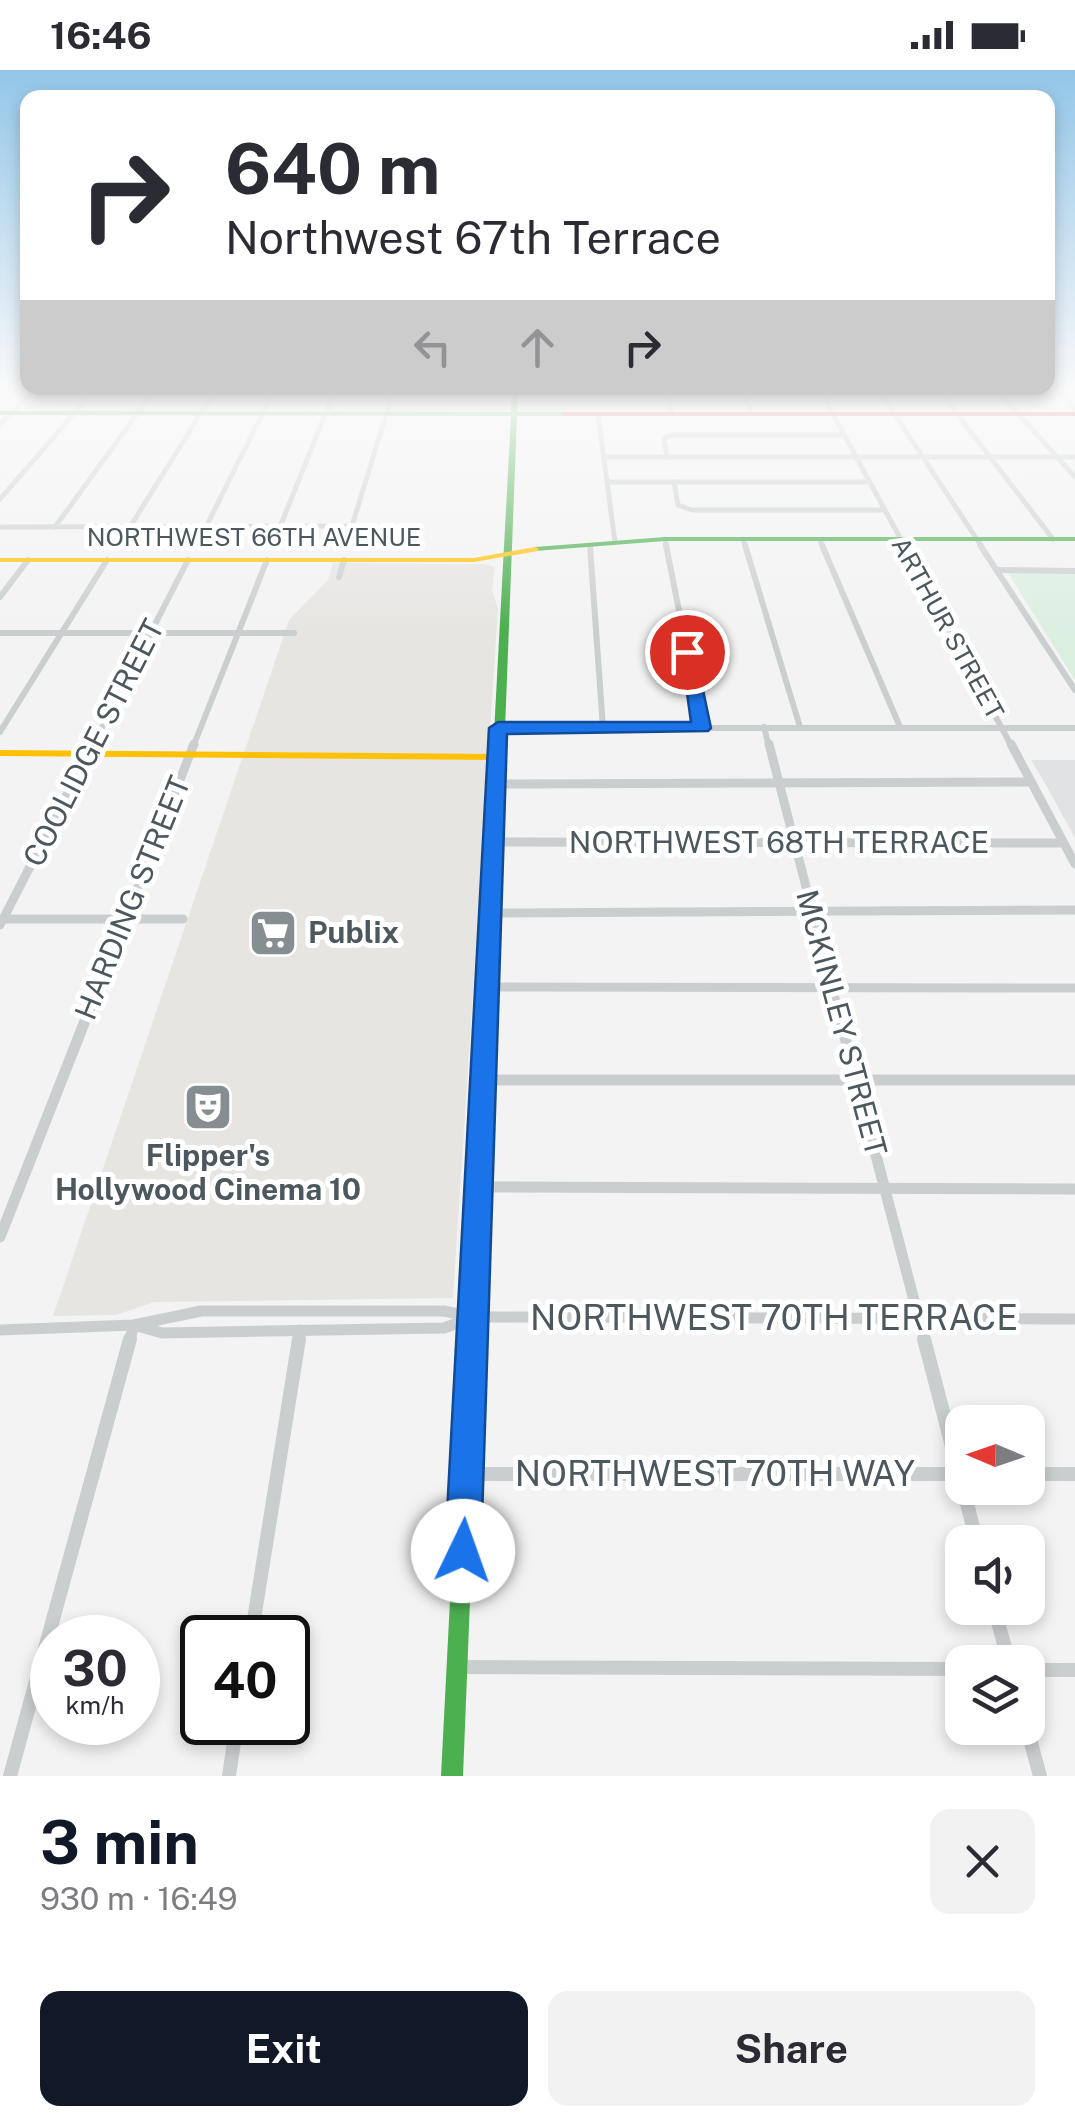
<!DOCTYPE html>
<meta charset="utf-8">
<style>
body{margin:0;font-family:"Public Sans",sans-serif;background:#f2f2f3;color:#2b2b33;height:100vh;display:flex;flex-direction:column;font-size:38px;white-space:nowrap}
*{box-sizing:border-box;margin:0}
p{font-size:32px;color:#7c7c81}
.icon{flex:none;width:55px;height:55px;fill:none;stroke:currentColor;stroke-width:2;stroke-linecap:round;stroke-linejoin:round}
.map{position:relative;height:1706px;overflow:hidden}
.sheet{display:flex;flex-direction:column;background:#fff;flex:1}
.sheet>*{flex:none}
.banner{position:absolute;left:20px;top:20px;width:1035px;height:305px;border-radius:20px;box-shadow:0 5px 15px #0003;background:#fff;color:#2b2b33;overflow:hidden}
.needle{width:65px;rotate:272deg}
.buttons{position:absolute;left:945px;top:1335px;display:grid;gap:20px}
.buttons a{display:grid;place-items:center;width:100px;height:100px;border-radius:20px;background:#fff;box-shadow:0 5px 15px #0003;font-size:50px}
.speed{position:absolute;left:30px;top:1545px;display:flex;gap:20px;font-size:50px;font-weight:700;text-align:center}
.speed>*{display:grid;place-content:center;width:130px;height:130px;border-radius:50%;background:#fff;box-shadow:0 5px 15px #0003;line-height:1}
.speed small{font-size:25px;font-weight:400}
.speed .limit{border:5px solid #111;border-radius:15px;background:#fff;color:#111}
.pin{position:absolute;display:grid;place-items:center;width:85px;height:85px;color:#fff;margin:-42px;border:5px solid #fff;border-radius:50%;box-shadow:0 2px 10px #0007}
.me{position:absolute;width:110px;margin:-55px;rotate:3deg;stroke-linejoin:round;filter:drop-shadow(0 0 8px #0008)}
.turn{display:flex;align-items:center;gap:35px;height:210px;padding:0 40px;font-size:45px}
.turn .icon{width:130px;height:130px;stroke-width:2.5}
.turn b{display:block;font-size:70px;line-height:85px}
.lanes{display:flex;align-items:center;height:95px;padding:0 40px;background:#0003;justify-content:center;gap:50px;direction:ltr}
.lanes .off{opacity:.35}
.round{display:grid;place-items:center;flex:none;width:105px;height:105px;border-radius:20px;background:#f2f2f3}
.head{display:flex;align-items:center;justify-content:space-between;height:170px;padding:0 40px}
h1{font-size:60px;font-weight:700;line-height:75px;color:#111827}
.cta{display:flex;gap:20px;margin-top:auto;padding:20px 40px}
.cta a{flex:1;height:115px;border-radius:20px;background:#111827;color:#fff;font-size:40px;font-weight:700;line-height:115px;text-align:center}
.cta a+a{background:#f2f2f3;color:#2b2b33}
.status{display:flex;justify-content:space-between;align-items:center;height:70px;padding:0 50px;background:#fff;direction:ltr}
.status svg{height:28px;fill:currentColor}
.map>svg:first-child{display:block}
.commercial{fill:#e6e5e2}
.education{fill:#e1e2e3}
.green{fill:#dbefe1}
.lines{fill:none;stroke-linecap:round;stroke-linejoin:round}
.street-far4{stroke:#cbcecf;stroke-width:5}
.street-far3{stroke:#cbcecf;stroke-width:6}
.street-far2{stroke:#cbcecf;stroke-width:9}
.street-far1{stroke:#cbcecf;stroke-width:11}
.street{stroke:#cbcecf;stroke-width:14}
.fast{fill:#4caf50;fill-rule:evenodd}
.slow{fill:#ffc107;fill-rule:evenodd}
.jam{fill:#c62828;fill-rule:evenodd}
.route{fill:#1a73e8;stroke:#114b97;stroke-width:2.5}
.labels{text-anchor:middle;stroke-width:10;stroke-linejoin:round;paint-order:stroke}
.far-street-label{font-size:25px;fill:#4c575e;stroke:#fff}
.street-label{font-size:30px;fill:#4c575e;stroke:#fff}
.poi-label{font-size:30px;font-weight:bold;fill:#4c575e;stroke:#fff;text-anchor:start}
.near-street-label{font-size:35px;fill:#4c575e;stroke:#fff}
</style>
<div class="status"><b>16:46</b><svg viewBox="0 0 49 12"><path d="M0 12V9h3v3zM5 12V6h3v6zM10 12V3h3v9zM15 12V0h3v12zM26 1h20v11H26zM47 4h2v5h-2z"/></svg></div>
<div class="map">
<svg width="1075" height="1706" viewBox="0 0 1075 1706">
<rect width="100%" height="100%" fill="#f3f3f3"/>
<!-- commercial -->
<polygon class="commercial" points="333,493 486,494 495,497 492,521 498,538 453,1228 154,1232 116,1245 53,1246 289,550 328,510"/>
<!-- education -->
<polygon class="education" points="1031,690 1075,690 1075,768 1042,708"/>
<!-- green -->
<g class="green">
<polygon points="523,322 662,322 665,341 534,341 522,338"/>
<polygon points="1008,503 1075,504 1075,610"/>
</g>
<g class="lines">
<!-- street-far4 -->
<g class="street-far4">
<polyline points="667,322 672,343"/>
<polyline points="743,322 751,344"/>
<polyline points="821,322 905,477"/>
<polyline points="880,322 982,477"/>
<polyline points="940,322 1053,469"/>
<polyline points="999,322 1075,407"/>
<polyline points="1060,322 1075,339"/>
<polyline points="598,344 615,472"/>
<polyline points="0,355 32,322"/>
<polyline points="604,387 1075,387"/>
<polyline points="667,387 664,368 672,365 842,365"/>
<polyline points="607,412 867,412"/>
<polyline points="674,412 678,435 692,440 882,440"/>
<polyline points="0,429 93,322"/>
<polyline points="0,457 352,456 393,322"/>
<polyline points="55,457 153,322"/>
<polyline points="130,457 214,322"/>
<polyline points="206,457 273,322"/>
<polyline points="280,457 334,322"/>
<polyline points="665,469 667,477"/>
<polyline points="743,469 746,477"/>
<polyline points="820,470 823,477"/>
</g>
<!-- street-far3 -->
<g class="street-far3">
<polyline points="666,475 702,657"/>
<polyline points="745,475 800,657"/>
<polyline points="822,475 900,657"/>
<polyline points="903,475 1012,677"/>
<polyline points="980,475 1075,620"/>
<polyline points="590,476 603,658"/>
<polyline points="999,500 1075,501"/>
<polyline points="339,507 344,490"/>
<polyline points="0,527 28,490"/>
<polyline points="0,563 294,563"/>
<polyline points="764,657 769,677"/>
<polyline points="498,658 1075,658"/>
<polyline points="0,662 107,490"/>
<polyline points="92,677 188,490"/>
<polyline points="193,677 267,490"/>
</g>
<!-- street-far2 -->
<g class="street-far2">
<polyline points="769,674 837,936"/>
<polyline points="1011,674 1075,794"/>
<polyline points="496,714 1031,712"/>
<polyline points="494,772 1063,773"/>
<polyline points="491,843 1075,840"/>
<polyline points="0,849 183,849"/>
<polyline points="0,855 93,674"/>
<polyline points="488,917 1075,918"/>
<polyline points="91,936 194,674"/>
</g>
<!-- street-far1 -->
<g class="street-far1">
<polyline points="836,933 925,1272"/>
<polyline points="485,1010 1075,1010"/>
<polyline points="480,1117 1075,1119"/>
<polyline points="0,1167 92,933"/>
<polyline points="134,1255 162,1263 444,1258 471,1248"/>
<polyline points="0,1260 134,1255 201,1241 444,1241 473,1247 1075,1249"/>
<polyline points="129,1272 134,1255"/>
<polyline points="298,1272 300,1260"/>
</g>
<!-- street -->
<g class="street">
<polyline points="924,1269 977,1472"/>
<polyline points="467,1404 960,1404"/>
<polyline points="1028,1404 1075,1404"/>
<polyline points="994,1538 1009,1592"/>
<polyline points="251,1568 299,1269"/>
<polyline points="457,1597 962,1599"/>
<polyline points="1028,1600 1075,1600"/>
<polyline points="1027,1658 1040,1706"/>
<polyline points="10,1706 130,1269"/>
<polyline points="229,1706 237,1652"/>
</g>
<!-- fast -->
<g class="fast">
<polygon points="512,322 518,322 517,342 563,342 566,344 563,346 517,346 502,738 496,741 490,738 511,346 0,345 0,341 511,342"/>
<polygon points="665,467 1075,467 1075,471 665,471 535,481 531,479 535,477"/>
<polygon points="476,1172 482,1174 484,1179 463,1706 441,1706 468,1179 470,1174"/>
</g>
<!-- slow -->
<g class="slow">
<polygon points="535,477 539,479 538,481 474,492 0,492 0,488 474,488"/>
<polygon points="0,680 497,684 502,687 497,690 0,686"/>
<polygon points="496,735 502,738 484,1179 482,1184 476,1186 470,1184 468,1179 490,738"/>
</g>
<!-- jam -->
<polygon class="jam" points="1075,342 1075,346 563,346 560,344 563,342"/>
</g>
<!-- sky -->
<linearGradient id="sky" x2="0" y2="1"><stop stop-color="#93c6e8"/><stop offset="0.57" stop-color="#fafafa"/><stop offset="1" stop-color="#fafafa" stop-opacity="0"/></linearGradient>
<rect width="1075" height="561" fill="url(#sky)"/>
<!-- route -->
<polygon class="route" points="681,579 695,582 711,658 708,661 507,664 481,1481 476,1494 463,1499 450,1494 445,1481 489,658 498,652 691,652"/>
<!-- icons -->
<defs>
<g id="supermarket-square" transform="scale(2.5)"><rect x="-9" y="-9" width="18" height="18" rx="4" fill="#868e92" stroke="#fff"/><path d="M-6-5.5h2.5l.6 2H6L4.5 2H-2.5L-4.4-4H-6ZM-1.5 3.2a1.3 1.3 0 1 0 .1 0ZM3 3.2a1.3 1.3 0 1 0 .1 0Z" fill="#fff"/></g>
<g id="theatre-square" transform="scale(2.5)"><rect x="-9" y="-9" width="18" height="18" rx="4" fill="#868e92" stroke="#fff"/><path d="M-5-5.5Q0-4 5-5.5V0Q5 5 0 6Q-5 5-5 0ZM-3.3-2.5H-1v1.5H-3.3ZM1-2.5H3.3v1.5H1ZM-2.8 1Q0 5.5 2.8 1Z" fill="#fff"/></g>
</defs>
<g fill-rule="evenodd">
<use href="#supermarket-square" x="273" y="863"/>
<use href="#theatre-square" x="208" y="1037"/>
</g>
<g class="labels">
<!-- far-street labels -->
<g class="far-street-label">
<text x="254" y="476">NORTHWEST 66TH AVENUE</text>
<text transform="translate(948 558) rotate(61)" y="9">ARTHUR STREET</text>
</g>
<!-- street labels -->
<g class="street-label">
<text transform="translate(94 673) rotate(-63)" y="10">COOLIDGE STREET</text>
<text x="779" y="783">NORTHWEST 68TH TERRACE</text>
<text transform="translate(133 828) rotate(-68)" y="10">HARDING STREET</text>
<text transform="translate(841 953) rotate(75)" y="10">MCKINLEY STREET</text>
</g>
<!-- poi labels -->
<g class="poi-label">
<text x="308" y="873">Publix</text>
<text x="208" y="1096" text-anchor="middle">Flipper's<tspan x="208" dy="34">Hollywood Cinema 10</tspan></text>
</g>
<!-- near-street labels -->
<g class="near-street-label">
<text x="774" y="1260">NORTHWEST 70TH TERRACE</text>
<text x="715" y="1416">NORTHWEST 70TH WAY</text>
</g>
</g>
</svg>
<div class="buttons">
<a><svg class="needle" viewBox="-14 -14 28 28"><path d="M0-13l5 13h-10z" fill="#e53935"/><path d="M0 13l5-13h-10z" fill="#7c7c81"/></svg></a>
<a><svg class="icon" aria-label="sound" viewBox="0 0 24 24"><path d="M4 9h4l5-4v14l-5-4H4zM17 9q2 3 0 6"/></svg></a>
<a><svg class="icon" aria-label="layers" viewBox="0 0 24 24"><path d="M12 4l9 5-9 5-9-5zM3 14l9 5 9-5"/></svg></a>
</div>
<div class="speed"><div>30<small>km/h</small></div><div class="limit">40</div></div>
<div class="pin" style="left:687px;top:582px;background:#d93025"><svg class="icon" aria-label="arrive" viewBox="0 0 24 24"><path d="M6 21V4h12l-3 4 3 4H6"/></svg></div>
<svg class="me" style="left:463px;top:1481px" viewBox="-20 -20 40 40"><circle r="19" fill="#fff"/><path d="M0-13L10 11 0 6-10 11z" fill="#1a73e8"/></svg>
<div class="banner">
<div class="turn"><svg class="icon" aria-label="right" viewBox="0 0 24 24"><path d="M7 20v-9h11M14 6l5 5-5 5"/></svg><div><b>640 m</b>Northwest 67th Terrace</div></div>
<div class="lanes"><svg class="icon off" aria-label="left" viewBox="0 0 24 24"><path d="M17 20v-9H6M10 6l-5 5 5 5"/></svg><svg class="icon off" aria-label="ahead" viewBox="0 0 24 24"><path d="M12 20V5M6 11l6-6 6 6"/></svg><svg class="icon" aria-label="right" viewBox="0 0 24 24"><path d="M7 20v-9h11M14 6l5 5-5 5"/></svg></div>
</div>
</div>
<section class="sheet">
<div class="head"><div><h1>3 min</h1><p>930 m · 16:49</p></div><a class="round"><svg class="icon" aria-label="close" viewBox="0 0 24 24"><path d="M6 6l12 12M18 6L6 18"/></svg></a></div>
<div class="cta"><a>Exit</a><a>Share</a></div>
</section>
